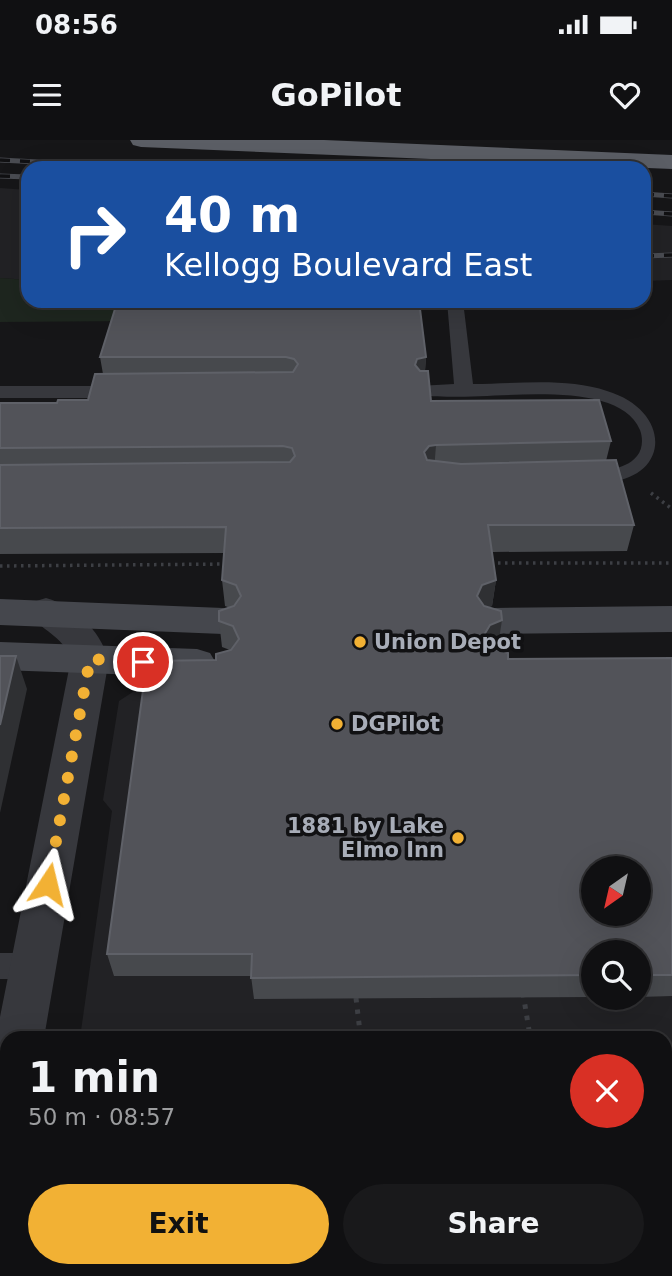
<!DOCTYPE html>
<meta charset="utf-8">
<style>
body{margin:0;font-family:"DejaVu Sans",sans-serif;background:#19191b;color:#f1f3f6;height:100vh;display:flex;flex-direction:column;font-size:26px;white-space:nowrap}
*{box-sizing:border-box;margin:0}
p{font-size:23px;color:#9c9d9f}
.icon{flex:none;width:38px;height:38px;fill:none;stroke:currentColor;stroke-width:2;stroke-linecap:round;stroke-linejoin:round}
.map{position:relative;flex:1;overflow:hidden}
.sheet{position:absolute;left:0px;top:891px;width:672px;height:247px;display:flex;flex-direction:column;background:#101012;border-radius:21px 21px 0 0;box-shadow:0 7px 28px #0002,0 0 0 2px #303032}
.sheet>*{flex:none}
.hud{position:absolute;left:21px;top:21px;width:630px;height:147px;border-radius:21px;box-shadow:0 7px 28px #0002,0 0 0 2px #303032;background:#1a4fa0;color:#fff;overflow:hidden}
.needle{width:46px;rotate:214deg}
.controls{position:absolute;left:581px;top:716px;display:grid;gap:14px}
.controls a{display:grid;place-items:center;width:70px;height:70px;border-radius:50%;background:#101012;box-shadow:0 7px 28px #0002,0 0 0 2px #303032;font-size:35px}
.pin{position:absolute;display:grid;place-items:center;width:60px;height:60px;color:#fff;margin:-30px;border:4px solid #fff;border-radius:50%;box-shadow:0 2px 7px #0007}
.me{position:absolute;width:77px;margin:-38px;rotate:10deg;stroke-linejoin:round;filter:drop-shadow(0 0 5px #0008)}
.turn{display:flex;align-items:center;gap:24px;height:147px;padding:0 28px;font-size:32px}
.turn .icon{width:91px;height:91px;stroke-width:2.5}
.turn b{display:block;font-size:49px;line-height:60px}
.round{display:grid;place-items:center;flex:none;width:74px;height:74px;border-radius:37px;background:#19191b}
.summary{display:flex;align-items:center;justify-content:space-between;height:119px;padding:0 28px}
h1{font-size:42px;font-weight:700;line-height:52px}
.cta{display:flex;gap:14px;margin-top:auto;padding:14px 28px}
.cta a{flex:1;height:80px;border-radius:42px;background:#f2b134;color:#111;font-size:28px;font-weight:700;line-height:80px;text-align:center}
.cta a+a{background:#19191b;color:#f1f3f6}
.status{display:flex;justify-content:space-between;align-items:center;height:49px;padding:0 35px;background:#101012;direction:ltr}
.status svg{height:19px;fill:currentColor}
header{display:flex;justify-content:space-between;align-items:center;height:91px;padding:0 28px;background:#101012;font-size:32px;font-weight:700}
.map>svg:first-child{display:block}
.built{fill:#222225;fill-rule:evenodd}
.green{fill:#1e261f}
.lines{fill:none;stroke-linecap:round;stroke-linejoin:round}
.path-far1{stroke:#3d3f44;stroke-width:3.5;stroke-dasharray:2.5 4.5;stroke-linecap:butt}
.path{stroke:#3d3f44;stroke-width:5;stroke-dasharray:4.5 7;stroke-linecap:butt}
.service{fill:#37383d;fill-rule:evenodd}
.minor{fill:#37383d;fill-rule:evenodd}
.secondary{fill:#45474d;fill-rule:evenodd}
.trunk{fill:#5b5e65;fill-rule:evenodd}
.rail-casing{stroke:#4a4c52;stroke-width:5}
.rail{stroke:#111113;stroke-width:3.5;stroke-dasharray:10;stroke-linecap:butt}
.wall{fill:#47494d}
.shaded-wall{fill:#2f3033}
.building{fill:#525359;stroke:#5f6168;stroke-width:2;fill-rule:evenodd}
.route{stroke:#f2b134;stroke-width:12;stroke-dasharray:0 21.6}
.poi-dot{fill:#f2b134;stroke:#111113;stroke-width:2.5}
.labels{text-anchor:middle;stroke-width:7;stroke-linejoin:round;paint-order:stroke}
.poi-label{font-size:21px;font-weight:bold;fill:#a8adb8;stroke:#111113;text-anchor:start}
</style>
<div class="status"><b>08:56</b><svg viewBox="0 0 49 12"><path d="M0 12V9h3v3zM5 12V6h3v6zM10 12V3h3v9zM15 12V0h3v12zM26 1h20v11H26zM47 4h2v5h-2z"/></svg></div>
<header><svg class="icon" aria-label="menu" viewBox="0 0 24 24"><path d="M4 6h16M4 12h16M4 18h16"/></svg>GoPilot<svg class="icon" aria-label="heart" viewBox="0 0 24 24"><path d="M12 20l-8-8c-3-5 5-10 8-4 3-6 11-1 8 4z"/></svg></header>
<div class="map">
<svg width="672" height="1136" viewBox="0 0 672 1136">
<rect width="100%" height="100%" fill="#161618"/>
<!-- built -->
<g class="built">
<polygon points="0,48 28,50 28,140 0,138"/>
<polygon points="644,84 672,86 672,140 644,141"/>
<path d="M145 544H672V1136H44L47 1130H665V898H80L112 671 103 660 119 561ZM593 728H639V774H593ZM593 812H639V858H593Z"/>
</g>
<!-- green -->
<g class="green">
<polygon points="0,138 28,140 28,161 290,161 289,180 0,182"/>
<polygon points="665,1010 672,1011 672,1136 281,1136 283,1130 665,1130"/>
<polygon points="88,1131 88,1130 184,1131 182,1136 88,1136"/>
</g>
<g class="lines">
<!-- path-far1 -->
<g class="path-far1">
<polyline points="651,353 672,369"/>
<polyline points="491,423 672,423"/>
<polyline points="0,426 227,424"/>
</g>
<!-- path -->
<g class="path">
<polyline points="523,853 529,890"/>
<polyline points="356,858 360,892"/>
</g>
<!-- service -->
<g class="service">
<path d="M447 161H463L473 244C516 244 566 237 607 251 670 270 672 335 609 342 599 343 591 345 582 342L579 338 582 334C600 329 624 332 637 316 643 309 643 298 640 290 615 231 469 266 418 254L416 250 418 246 454 244Z"/>
<polygon points="0,246 122,246 131,252 122,258 0,258"/>
<polygon points="0,813 34,813 44,816 49,826 44,836 34,839 0,839"/>
</g>
<!-- minor -->
<g class="minor">
<path d="M46 458C77 467 98 489 109 519L44 898H7V916L0 908V877L71 519C63 495 40 491 28 471L33 462Z"/>
<polygon points="7,945 7,1030 0,1033 0,948"/>
</g>
<!-- secondary -->
<g class="secondary">
<polygon points="0,459 223,468 236,472 241,481 236,490 223,494 0,485"/>
<polygon points="672,466 672,492 494,494 481,490 476,481 481,472 494,468"/>
<polygon points="0,502 197,509 210,513 216,523 210,533 197,537 0,530"/>
</g>
<!-- trunk -->
<polygon class="trunk" points="130,0 324,0 672,15 672,29 141,7 133,5"/>
<!-- rail casing -->
<g class="rail-casing">
<g id="rail">
<polyline points="0,20 151,28"/>
<polyline points="0,36 28,37"/>
<polyline points="644,54 672,56"/>
<polyline points="644,72 672,74"/>
<polyline points="644,116 672,115"/>
</g>
</g>
<!-- rail -->
<use href="#rail" class="rail"/>
</g>
<!-- wall -->
<polygon class="wall" points="115,169 426,217 425,231 431,261 611,301 606,321 634,385 627,411 492,412 496,440 492,466 488,467 502,480 498,506 492,508 508,519 672,518 672,856 639,857 639,812 593,812 593,857 254,859 251,836 114,836 107,814 216,520 230,510 222,507 219,481 230,468 225,466 222,440 224,413 0,414 0,263 57,263 88,260 103,234 100,217"/>
<!-- shaded-wall -->
<g class="shaded-wall">
<polygon points="426,217 424,243 415,225 417,219"/>
<polygon points="436,305 434,331 427,332 424,312 429,306"/>
<polygon points="496,440 492,466 479,471 477,456 482,445"/>
<polygon points="502,480 498,506 486,511 484,495 490,485"/>
<polygon points="16,516 27,549 0,673 0,585"/>
</g>
<!-- building -->
<g class="building">
<path d="M288 161H419L426 217 417 219 415 225 420 231H428L431 261 599 260 611 301 436 305 429 306 424 312 427 320 461 324 616 320 634 385H488L496 440 482 445 477 456 484 466 501 471 502 480 490 485 484 495 490 508 508 513V519L672 518V835H639V812H593V835L251 838 252 814H107L147 521 216 520V514L231 510 239 499 233 486 219 481V471L234 466 241 456 236 445 222 440 226 387 0 388V325L290 322 295 316 292 308 283 306 0 308V263H57L58 260H88L95 234 293 232 298 224 294 219 286 217H100L115 169 288 167ZM593 728H639V774H593Z"/>
<polygon points="0,516 16,516 0,585"/>
</g>
<g class="lines">
<!-- route -->
<polyline class="route" points="48,744 90,519 143,522"/>
</g>
<!-- markers -->
<g class="poi-dot">
<circle cx="360" cy="502" r="7"/>
<circle cx="337" cy="584" r="7"/>
<circle cx="458" cy="698" r="7"/>
</g>
<g class="labels">
<!-- poi labels -->
<g class="poi-label">
<text x="374" y="509">Union Depot</text>
<text x="351" y="591">DGPilot</text>
<text x="444" y="693" text-anchor="end">1881 by Lake<tspan x="444" dy="24">Elmo Inn</tspan></text>
</g>
</g>
</svg>
<div class="controls">
<a><svg class="needle" viewBox="-14 -14 28 28"><path d="M0-13l5 13h-10z" fill="#e53935"/><path d="M0 13l5-13h-10z" fill="#9c9d9f"/></svg></a>
<a><svg class="icon" aria-label="search" viewBox="0 0 24 24"><circle cx="10" cy="10" r="6"/><path d="M15 15l6 6"/></svg></a>
</div>
<div class="pin" style="left:143px;top:522px;background:#d93025"><svg class="icon" aria-label="arrive" viewBox="0 0 24 24"><path d="M6 21V4h12l-3 4 3 4H6"/></svg></div>
<svg class="me" style="left:48px;top:744px" viewBox="-20 -20 40 40"><path d="M0-17L14 15 0 8-14 15z" fill="#f2b134" stroke="#fff" stroke-width="4"/></svg>
<div class="hud">
<div class="turn"><svg class="icon" aria-label="right" viewBox="0 0 24 24"><path d="M7 20v-9h11M14 6l5 5-5 5"/></svg><div><b>40 m</b>Kellogg Boulevard East</div></div>
</div>
<section class="sheet">
<div class="summary"><div><h1>1 min</h1><p>50 m · 08:57</p></div><a class="round" style="background:#d93025;color:#fff"><svg class="icon" aria-label="close" viewBox="0 0 24 24"><path d="M6 6l12 12M18 6L6 18"/></svg></a></div>
<div class="cta"><a>Exit</a><a>Share</a></div>
</section>
</div>
